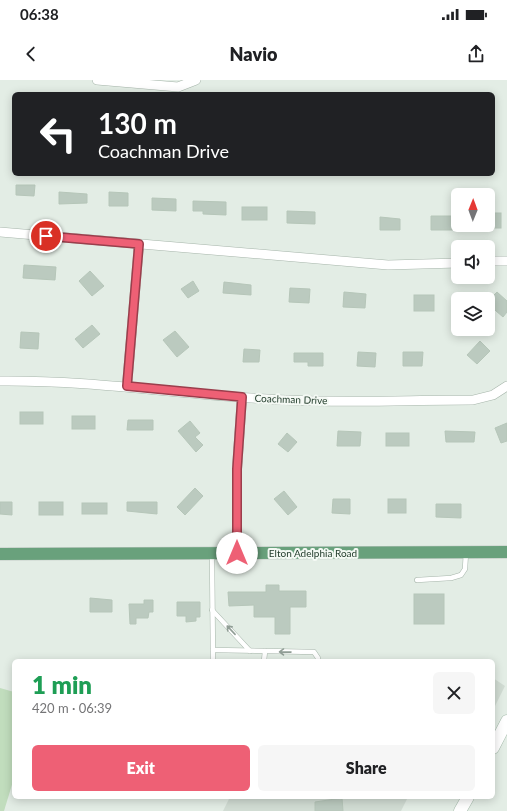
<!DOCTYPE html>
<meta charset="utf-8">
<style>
body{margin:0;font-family:Lato,sans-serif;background:#f6f6f6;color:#202124;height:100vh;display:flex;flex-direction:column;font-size:15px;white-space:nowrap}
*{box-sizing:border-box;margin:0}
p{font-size:13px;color:#757577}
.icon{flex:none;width:22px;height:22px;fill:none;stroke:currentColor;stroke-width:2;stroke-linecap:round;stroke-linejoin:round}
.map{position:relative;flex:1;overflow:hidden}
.side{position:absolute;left:12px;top:579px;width:483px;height:140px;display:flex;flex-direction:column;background:#fff;border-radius:6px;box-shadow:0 2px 10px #0003}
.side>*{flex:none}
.banner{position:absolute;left:12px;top:12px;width:483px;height:84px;border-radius:6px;box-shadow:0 2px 10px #0003;background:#202124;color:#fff;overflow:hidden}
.needle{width:26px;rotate:1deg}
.controls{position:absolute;left:451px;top:108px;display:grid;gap:8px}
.controls a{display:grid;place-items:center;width:44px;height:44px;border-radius:6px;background:#fff;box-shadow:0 2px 10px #0003;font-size:20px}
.pin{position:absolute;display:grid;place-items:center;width:34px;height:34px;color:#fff;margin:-17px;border:2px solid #fff;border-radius:50%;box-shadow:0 1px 4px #0007}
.me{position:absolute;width:44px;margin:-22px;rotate:0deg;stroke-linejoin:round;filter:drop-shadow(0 0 3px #0008)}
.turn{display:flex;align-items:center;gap:14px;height:84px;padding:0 20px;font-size:18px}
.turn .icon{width:52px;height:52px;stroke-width:2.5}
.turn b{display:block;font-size:28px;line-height:34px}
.round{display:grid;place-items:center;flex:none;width:42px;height:42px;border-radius:6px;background:#f6f6f6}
.headline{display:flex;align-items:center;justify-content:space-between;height:68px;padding:0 20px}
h1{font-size:24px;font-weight:800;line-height:30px;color:#1e9e55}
.primary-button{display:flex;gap:8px;margin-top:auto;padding:8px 20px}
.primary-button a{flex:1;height:46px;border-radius:6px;background:#ee6075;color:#fff;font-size:16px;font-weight:800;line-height:46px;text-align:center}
.primary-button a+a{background:#f6f6f6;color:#202124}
.status{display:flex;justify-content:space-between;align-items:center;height:28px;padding:0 20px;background:#fff;direction:ltr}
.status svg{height:11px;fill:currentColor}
header{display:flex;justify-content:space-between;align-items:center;height:52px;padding:0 20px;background:#fff;font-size:18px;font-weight:800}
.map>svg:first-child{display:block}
.built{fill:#d1dcd3}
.green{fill:#c1ddbd}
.building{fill:#bbcabf;stroke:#b6c6b9}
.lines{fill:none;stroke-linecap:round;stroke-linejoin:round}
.lane-casing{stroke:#a6b5aa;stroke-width:5.5}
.street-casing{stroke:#a6b5aa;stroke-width:10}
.secondary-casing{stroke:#a5bbab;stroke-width:13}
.primary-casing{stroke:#c1c9c4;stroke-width:13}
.lane{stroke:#fff;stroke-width:4.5}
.street{stroke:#fff;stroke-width:9}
.secondary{stroke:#fff;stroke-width:12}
.primary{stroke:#69a17c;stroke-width:12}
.oneway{stroke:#919e96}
.route-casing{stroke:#9b3e4c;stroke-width:10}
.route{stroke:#ee6075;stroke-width:7}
.labels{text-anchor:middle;stroke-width:4;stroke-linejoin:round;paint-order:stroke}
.street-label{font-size:10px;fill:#233d2c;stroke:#f4f9f4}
</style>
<div class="status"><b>06:38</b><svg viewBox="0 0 49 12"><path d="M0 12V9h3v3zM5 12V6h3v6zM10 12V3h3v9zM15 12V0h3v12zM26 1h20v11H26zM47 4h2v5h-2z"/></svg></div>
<header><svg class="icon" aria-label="back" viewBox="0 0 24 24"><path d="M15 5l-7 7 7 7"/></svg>Navio<svg class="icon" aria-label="share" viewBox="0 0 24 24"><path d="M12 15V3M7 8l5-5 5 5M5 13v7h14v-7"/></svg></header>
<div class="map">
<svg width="507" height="731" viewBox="0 0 507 731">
<rect width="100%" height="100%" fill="#e3ede5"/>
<!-- built -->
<g class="built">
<polygon points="493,598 505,606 493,630"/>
<polygon points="230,717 408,717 401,731 223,731"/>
</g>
<!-- green -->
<polygon class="green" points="0,608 14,612 14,698 4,731 0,731"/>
<!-- building -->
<g class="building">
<polygon points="16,105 35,105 34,116 16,115"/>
<polygon points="59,112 87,114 87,123 59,124"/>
<polygon points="109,112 128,113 128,126 109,126"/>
<polygon points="152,118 176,119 176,131 152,130"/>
<polygon points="193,121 226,122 226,135 203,134 203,131 193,131"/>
<rect x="242" y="127" width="25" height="13"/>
<polygon points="287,131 315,132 315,144 287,143"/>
<rect x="488" y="133" width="13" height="15"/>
<polygon points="431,136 454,136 453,150 431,150"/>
<polygon points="380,137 400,139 400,150 380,150"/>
<polygon points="24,185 56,187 55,200 23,198"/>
<polygon points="90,191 104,206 92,216 79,201"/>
<polygon points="193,201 199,211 188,218 181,209"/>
<polygon points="224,202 251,205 251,215 223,213"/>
<polygon points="290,208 310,209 309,223 289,222"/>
<polygon points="344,212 366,214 365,228 343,227"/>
<polygon points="497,212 507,221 507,232 503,237 488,224 488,221"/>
<rect x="414" y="215" width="20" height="16"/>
<polygon points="92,245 100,254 83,268 75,259"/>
<polygon points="175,251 189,267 177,277 163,260"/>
<polygon points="21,252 39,253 38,269 20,268"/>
<polygon points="480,261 490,271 477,284 467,275"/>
<polygon points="244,269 260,270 259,282 243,282"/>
<polygon points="358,272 376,273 375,287 357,286"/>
<polygon points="403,272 423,272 422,286 403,286"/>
<polygon points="294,273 323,273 323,286 308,286 308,282 294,282"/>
<rect x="20" y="332" width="23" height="12"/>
<rect x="72" y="336" width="23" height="13"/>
<polygon points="128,340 153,340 153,350 127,350"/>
<polygon points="190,341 200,353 195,357 203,365 196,372 178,351"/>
<polygon points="507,343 507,361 501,363 495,348"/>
<polygon points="338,351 361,352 360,366 337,366"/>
<polygon points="445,351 475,352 474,362 446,362"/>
<polygon points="287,353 297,362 288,372 278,364"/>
<rect x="386" y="353" width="23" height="13"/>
<polygon points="195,408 203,416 185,435 177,427"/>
<polygon points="284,411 297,427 288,435 274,419"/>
<polygon points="333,419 350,419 350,434 332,433"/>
<rect x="388" y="419" width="18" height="14"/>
<polygon points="0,422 12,422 12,435 0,434"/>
<rect x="39" y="422" width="24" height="13"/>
<polygon points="127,422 157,422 157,434 127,431"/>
<rect x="82" y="423" width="25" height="11"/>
<polygon points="436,424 461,424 461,438 436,437"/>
<polygon points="266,505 279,505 279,511 306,511 306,527 290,527 290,554 275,554 275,537 254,537 254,525 229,526 228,512 266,512"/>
<rect x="414" y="514" width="30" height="30"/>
<polygon points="90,518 112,520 112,532 90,532"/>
<polygon points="144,520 153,520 153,532 149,532 148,538 136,538 136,544 130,544 129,524 144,524"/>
<polygon points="177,522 200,522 200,537 196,537 196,541 186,542 186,536 177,536"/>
<polygon points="342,718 343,731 315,731 315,722"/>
</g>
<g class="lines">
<!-- lane casing -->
<g class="lane-casing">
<g id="lane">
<polyline points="212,473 213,581"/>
<polyline points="417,500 451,498 461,495 465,489 466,472"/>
<polyline points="212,530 250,571"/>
<polyline points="213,570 314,572 318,578 318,581"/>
<polyline points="264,581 265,571"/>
</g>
</g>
<!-- street casing -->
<g class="street-casing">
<g id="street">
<polyline points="97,0 178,7 196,0"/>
<polyline points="0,152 388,185 458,183"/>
<polyline points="488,181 507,181"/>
<path d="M0 301C97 300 190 316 286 320 348 323 411 320 473 320L493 315 507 306"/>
<polyline points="127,306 139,164"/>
<polyline points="237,473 237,389 242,317"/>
</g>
</g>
<!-- secondary casing -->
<g class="secondary-casing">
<g id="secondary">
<polyline points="493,668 507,641"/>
<polyline points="460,731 468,717"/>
</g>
</g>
<!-- primary casing -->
<g class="primary-casing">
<polyline id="primary" points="0,474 507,472"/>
</g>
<!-- lane -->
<use href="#lane" class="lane"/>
<!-- street -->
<use href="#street" class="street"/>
<!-- secondary -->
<use href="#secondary" class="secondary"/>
<!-- primary -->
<use href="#primary" class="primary"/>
</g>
<!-- one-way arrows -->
<defs><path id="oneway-shaft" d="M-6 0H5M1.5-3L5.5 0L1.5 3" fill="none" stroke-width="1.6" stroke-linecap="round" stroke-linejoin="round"/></defs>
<g class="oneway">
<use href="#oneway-shaft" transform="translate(231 550) rotate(-133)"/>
<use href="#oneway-shaft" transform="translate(285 572) rotate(-179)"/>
</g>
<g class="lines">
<!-- route casing -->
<g class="route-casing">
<polyline id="route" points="46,156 139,164 127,306 242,317 237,389 237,473"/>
</g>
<!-- route -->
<use href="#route" class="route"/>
</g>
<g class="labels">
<!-- street labels -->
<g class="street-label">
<text transform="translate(291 319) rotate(2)" y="4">Coachman Drive</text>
<text x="313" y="477">Elton Adelphia Road</text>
</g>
</g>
</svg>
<div class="controls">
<a><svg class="needle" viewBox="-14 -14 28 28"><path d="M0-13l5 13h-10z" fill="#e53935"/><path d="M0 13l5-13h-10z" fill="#757577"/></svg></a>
<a><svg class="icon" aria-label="sound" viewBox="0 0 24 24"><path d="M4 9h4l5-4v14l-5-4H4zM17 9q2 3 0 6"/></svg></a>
<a><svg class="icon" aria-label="layers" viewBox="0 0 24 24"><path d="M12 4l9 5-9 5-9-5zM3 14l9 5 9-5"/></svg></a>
</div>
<div class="pin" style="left:46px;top:156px;background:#d93025"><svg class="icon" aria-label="arrive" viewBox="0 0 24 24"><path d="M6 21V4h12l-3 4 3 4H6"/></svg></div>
<svg class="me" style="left:237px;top:473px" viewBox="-20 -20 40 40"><circle r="19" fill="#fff"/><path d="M0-13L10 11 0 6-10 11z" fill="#ee6075"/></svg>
<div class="banner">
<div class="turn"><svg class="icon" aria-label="left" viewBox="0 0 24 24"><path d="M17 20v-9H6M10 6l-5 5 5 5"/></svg><div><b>130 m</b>Coachman Drive</div></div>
</div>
<section class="side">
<div class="headline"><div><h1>1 min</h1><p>420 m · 06:39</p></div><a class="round"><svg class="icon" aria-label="close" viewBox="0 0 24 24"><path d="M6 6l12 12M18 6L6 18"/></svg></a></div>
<div class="primary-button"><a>Exit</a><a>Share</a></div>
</section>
</div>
